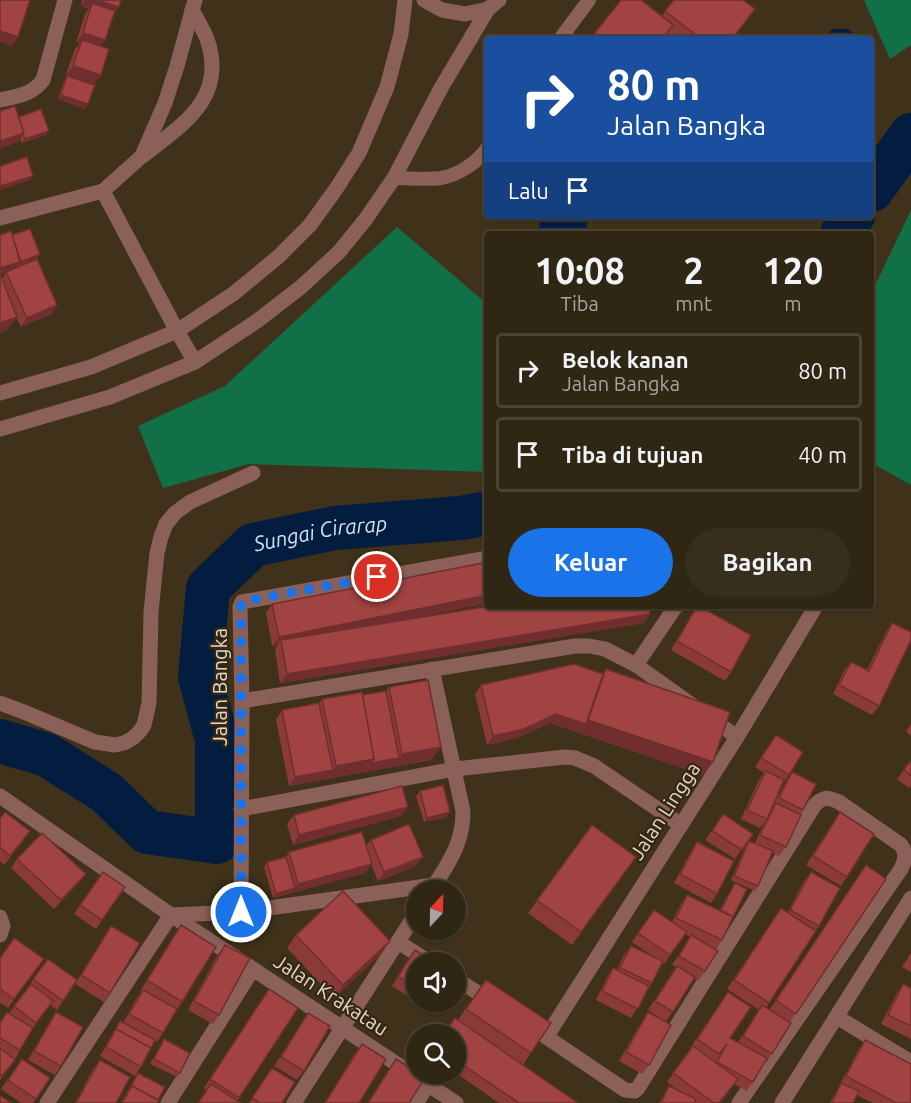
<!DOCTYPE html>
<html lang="id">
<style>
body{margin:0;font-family:Ubuntu,sans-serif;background:#382e1d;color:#f1f3f6;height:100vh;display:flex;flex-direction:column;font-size:22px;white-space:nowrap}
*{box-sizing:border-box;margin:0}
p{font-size:20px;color:#a8a5a0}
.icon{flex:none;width:33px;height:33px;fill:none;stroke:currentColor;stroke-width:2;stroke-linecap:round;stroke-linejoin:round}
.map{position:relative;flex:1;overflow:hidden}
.side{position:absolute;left:484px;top:231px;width:390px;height:378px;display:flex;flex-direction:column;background:#302614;border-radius:6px;box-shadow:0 2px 4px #0004,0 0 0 2px #4b4334}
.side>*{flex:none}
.banner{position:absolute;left:484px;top:36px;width:390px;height:183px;border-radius:6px;box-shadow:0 2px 4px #0004,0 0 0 2px #4b4334;background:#1a4fa0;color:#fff;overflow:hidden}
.needle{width:39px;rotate:22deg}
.fabs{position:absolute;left:406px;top:880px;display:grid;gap:12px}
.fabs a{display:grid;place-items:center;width:60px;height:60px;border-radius:50%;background:#302614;box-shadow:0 2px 4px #0004,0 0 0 2px #4b4334;font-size:30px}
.pin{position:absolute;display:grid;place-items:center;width:51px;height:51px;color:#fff;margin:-26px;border:3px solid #fff;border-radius:50%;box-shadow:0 2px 6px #0007}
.me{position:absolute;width:66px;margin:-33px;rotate:0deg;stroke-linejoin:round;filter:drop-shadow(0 0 4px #0008)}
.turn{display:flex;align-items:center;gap:21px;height:126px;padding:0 24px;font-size:27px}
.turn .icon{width:78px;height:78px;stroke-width:2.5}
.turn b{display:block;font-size:42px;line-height:51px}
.then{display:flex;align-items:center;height:57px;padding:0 24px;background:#0003;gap:12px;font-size:22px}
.eta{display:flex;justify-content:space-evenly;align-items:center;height:102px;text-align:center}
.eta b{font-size:36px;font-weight:700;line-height:42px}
.primary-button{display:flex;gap:12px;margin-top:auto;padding:12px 24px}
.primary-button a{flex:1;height:69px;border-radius:36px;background:#1a73e8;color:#fff;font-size:24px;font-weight:700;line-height:69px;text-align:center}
.primary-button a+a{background:#382e1d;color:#f1f3f6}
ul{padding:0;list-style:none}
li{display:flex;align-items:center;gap:18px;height:75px;margin:0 12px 9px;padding:0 12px;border:3px solid #4b4334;border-radius:6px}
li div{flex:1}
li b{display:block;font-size:22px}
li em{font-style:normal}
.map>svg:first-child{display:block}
.green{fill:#127048}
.water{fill:url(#water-rules)}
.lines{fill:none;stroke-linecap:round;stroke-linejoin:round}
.river{stroke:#031d40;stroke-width:44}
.service{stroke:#8a6058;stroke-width:14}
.minor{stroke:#8a6058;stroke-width:15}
.tertiary{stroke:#8a6058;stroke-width:15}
.wall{fill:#8a3a39}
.shaded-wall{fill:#702f2e}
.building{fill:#a04342;stroke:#702f2e;stroke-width:1.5}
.route{stroke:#1a73e8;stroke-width:10;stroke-dasharray:0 18}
.labels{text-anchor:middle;stroke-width:4.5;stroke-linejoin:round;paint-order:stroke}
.street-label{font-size:20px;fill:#e2d9cb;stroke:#362810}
.water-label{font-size:21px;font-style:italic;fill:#d2e0f4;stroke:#362810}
</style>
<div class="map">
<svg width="911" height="1103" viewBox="0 0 911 1103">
<defs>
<pattern id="water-rules" width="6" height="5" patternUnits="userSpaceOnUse" patternTransform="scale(1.5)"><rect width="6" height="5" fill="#031d40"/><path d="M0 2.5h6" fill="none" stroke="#273d5a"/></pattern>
</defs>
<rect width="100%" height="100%" fill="#40321a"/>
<!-- green -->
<g class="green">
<polygon points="864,0 911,0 911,45 890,59"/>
<polygon points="911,210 911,485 872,463 872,292"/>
<polygon points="397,227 487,304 487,472 249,464 163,488 138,426 225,386"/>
</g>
<!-- water -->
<g class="water">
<polygon points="832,29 847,29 864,39 824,39"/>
<polygon points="541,216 588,216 586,234 538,234"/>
</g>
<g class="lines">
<!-- river -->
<g class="river">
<polyline points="872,190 911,135"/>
<polyline points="842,234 845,227 853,216"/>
<path id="s1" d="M0 741 47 755 107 793 147 832 217 842V740L200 677 208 588 253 545 335 528 461 518 488 513"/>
</g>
<!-- service -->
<g class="service">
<polyline points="560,39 589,0"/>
<path d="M394 178C409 178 426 180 441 178 459 175 478 162 488 147"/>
</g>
<!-- minor -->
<g class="minor">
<path d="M0 100C17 96 32 95 43 80L65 0"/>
<path d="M144 155C185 123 227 97 207 39 203 29 197 19 192 10"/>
<polyline points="103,191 177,331 195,362"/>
<polyline points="0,218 103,191 142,156 165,103 177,66 195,0"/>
<polyline points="636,665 676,606"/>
<polyline points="242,701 575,646 589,646 605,649 636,665 737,737"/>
<polyline points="0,703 24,712 95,742 115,745 124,743 133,738 140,731 144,725 149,703 151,612 157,553 161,537 166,524 175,513 190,502 253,473"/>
<polyline points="0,796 171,915 456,1103"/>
<polyline points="241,809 455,769 565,757 575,758 594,766 681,825"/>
<path d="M431 891C448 863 463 845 463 811L432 669"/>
<polyline points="241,912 242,701 240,607 242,602 488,558"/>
<polyline points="0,917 3,926 0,935"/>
<polyline points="398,942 431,963"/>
<polyline points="456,979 494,1003"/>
<polyline points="837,1017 911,1062"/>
<path d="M527 1024 625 1090 635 1091 638 1088 814 806C823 796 827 797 839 802L901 845C907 854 905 860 901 869L739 1103"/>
<polyline points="547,1036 737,737 816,606"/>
<polyline points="47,1103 171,915 241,912 434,885"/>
<polyline points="168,1103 253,969"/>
<polyline points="294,1103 417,912"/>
<polyline points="416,1103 428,1085"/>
<polyline points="782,1103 911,898"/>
</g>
<!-- tertiary -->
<g class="tertiary">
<polyline points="424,0 442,10 465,14 488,9 499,0"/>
<polyline points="0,393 91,367 177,331 233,294 278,257 310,225 336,189 359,153 387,87 401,34 405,0"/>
<polyline points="0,429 110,397 195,362 257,321 301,287 339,252 365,220 394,178 441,88 488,9"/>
</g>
</g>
<!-- wall -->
<g class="wall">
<polygon points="82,0 121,0 113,15 101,46 101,75 94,84 66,75 75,49 80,43 76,42 86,12 89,9 81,6"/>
<polygon points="674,0 755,9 733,39 674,39 667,34 663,39 590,39 662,16"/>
<polygon points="67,76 88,104 85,109 58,99 64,81"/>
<polygon points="0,111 19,117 46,135 22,143 20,139 18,142 0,148"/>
<polygon points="0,235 12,235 37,259 57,305 51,314 21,327 16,317 7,330 0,333 0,277 2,279 6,273 0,275"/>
<polygon points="488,562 488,603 393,622 650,614 644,623 280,683 275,649 278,645 272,646 266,613 272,604"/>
<polygon points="697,606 731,672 725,681 671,650"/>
<polygon points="892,623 879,706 872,715 833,694 844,671 851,662 867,670 886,632"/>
<polygon points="606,669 703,775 550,723 517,738 487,745 475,694 481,685 603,674"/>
<polygon points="389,687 441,747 431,760 289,786 276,720 282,710 319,703 322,699 362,695 386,691"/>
<polygon points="911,724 911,736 906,731"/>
<polygon points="776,735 789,775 783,783 771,810 786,781 792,772 803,810 800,814 786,847 779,856 772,853 758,886 755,891 731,880 746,845 749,841 755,843 765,821 760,828 741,819 759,780 764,773 755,767"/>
<polygon points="911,761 911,786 909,788 897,779"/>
<polygon points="420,791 447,817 424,822 416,796"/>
<polygon points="408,807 401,816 293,845 287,824 294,815"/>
<polygon points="840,812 847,877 841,886 806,865"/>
<polygon points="723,814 753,834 735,859 705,840"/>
<polygon points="0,818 24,840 4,865 0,861"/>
<polygon points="592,825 636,857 572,945 528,913"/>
<polygon points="371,840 416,866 378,881 371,864 365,873 273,898 264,867 267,862 286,857 289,852 366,846"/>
<polygon points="697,842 717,894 711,903 674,883 691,851"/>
<polygon points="17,859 86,874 79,883 54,909 11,868"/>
<polygon points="866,865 886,879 790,1022 772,1054 766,1063 765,1062 747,1091 734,1084 720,1103 659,1103 669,1086 679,1091 667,1082 691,1049 690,1048 728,992 730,1038 738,1042 759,1010 727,989 781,908 788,912 804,881 811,872 819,926 766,1008 786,1020 770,1009"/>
<polygon points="103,872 125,887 96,929 74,914"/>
<polygon points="735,883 733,917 722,940 716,949 710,946 705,971 698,981 694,978 666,1022 648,1010 676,967 672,965 690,937 685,934 664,964 662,963 652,983 631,1018 596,1000 607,977 613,968 617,970 624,955 631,946 651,955 632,942 654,910 672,922 681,904 687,895 719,911"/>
<polygon points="181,925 182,1002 176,1011 163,1033 157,1042 155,1041 141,1067 135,1076 100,1056 120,1021 123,1023 136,999 142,991 141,990"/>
<polygon points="111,926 110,993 104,1002 75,984"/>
<polygon points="296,935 390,941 381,954 334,998 287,948"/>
<polygon points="225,945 219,1015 213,1024 188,1010 218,954"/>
<polygon points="415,950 417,963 417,995 414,1000 392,986"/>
<polygon points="911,953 911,972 902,967"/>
<polygon points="0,958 44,959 8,1008 0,1003"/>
<polygon points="48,959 77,980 57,1010 50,1005 33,1028 9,1069 0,1080 0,1022 7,1012 9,1013"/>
<polygon points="486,980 551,1023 523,1065 578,1103 499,1103 456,1073 456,1035 458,1020"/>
<polygon points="903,984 911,988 911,1039 881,1024 897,993"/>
<polygon points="263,998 298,1008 237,1101 206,1090 204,1088"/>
<polygon points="56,1012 61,1066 55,1075 28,1060 50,1021"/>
<polygon points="648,1012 649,1065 642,1074 619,1061 642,1021"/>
<polygon points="308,1013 304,1071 297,1080 274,1066"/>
<polygon points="164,1039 180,1073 177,1077 150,1064"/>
<polygon points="865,1040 911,1103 873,1103 857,1095 853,1103 830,1103 859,1049"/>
<polygon points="362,1044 359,1103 325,1103 355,1053"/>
<polygon points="22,1059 50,1078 33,1103 21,1103 1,1089"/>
<polygon points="100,1060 116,1103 75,1103 93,1069"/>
<polygon points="272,1068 282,1103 249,1103"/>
<polygon points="138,1073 158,1100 157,1103 121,1103"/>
</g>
<!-- shaded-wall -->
<g class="shaded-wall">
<polygon points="85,0 97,0 119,7 112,16 92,3 89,9 81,6"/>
<polygon points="0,31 18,37 12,46 0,42"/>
<polygon points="83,33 105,40 99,49 82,40 80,43 76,42"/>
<polygon points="73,66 101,75 94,84 66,75"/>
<polygon points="61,95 88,104 85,109 58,99"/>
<polygon points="49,131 46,135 22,143 25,139"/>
<polygon points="24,133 18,142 0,148 0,142 1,141"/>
<polygon points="33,176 30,180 0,190 1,186"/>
<polygon points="40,254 37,259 18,266 21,262"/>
<polygon points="20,262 14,271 0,275 0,268"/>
<polygon points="57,305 51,314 21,327 27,318"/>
<polygon points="17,317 7,330 0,333 0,323"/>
<polygon points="488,595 488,603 282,644 281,640 278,645 272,646 279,637"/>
<polygon points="650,614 644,623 280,683 287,674"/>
<polygon points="556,714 586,724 588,720 713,762 703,775 550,723 517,738 487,745 493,736"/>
<polygon points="441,747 431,760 289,786 295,777 333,770 336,766 374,759 399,758 402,754"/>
<polygon points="408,807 401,816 293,845 299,835"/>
<polygon points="450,812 447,817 424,822 427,818"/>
<polygon points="423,857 416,866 378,881 384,872"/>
<polygon points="372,864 365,873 273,898 276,894 295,888 298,884"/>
<polygon points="86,874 79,883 54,909 61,900"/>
<polygon points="390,941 381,954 334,998 343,985"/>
</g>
<!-- building -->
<g class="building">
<polygon points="0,0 30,0 18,37 0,31"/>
<polygon points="97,0 121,0 119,7"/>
<polygon points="621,0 641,0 673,25 662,39 590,39"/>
<polygon points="674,0 743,0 755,9 732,39 701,39 665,11"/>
<polygon points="92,3 115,11 105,40 83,33"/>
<polygon points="82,40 109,49 101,75 73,66"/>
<polygon points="67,76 95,85 88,104 61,95"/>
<polygon points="15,106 24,133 1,141 0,137 0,111"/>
<polygon points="41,109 49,131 25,139 23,133 24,133 19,117"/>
<polygon points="27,157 33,176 1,186 0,183 0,166"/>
<polygon points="30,229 40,254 21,262 12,235"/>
<polygon points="11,231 20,262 0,268 0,235"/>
<polygon points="37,259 57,305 27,318 6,272"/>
<polygon points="1,276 17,317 0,323 0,277"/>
<polygon points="488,562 488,595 279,637 272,604"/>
<polygon points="490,606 649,606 650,614 287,674 281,640"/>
<polygon points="697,606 699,606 751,635 731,672 677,641"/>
<polygon points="892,623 911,632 911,640 879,706 839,685 851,662 869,671"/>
<polygon points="574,664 603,674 586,724 556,714 524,729 493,736 481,685"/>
<polygon points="606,669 730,712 713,762 588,720"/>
<polygon points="428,680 441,747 402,754 389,687"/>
<polygon points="386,691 399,758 371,763 374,759 362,695"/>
<polygon points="362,692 374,759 336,766 322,699"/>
<polygon points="319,703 333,770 295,777 282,710"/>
<polygon points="776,735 803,752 789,775 761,758"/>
<polygon points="911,761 911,776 904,769"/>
<polygon points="766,771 784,780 767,819 747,810"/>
<polygon points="792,772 816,784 803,810 779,798"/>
<polygon points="443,785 450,812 427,818 420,791"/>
<polygon points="402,786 408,807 299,835 294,815"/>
<polygon points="776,803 801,815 786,847 760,835"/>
<polygon points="5,812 30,831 10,856 0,847 0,818"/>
<polygon points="840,812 874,834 847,877 813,856"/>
<polygon points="723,814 753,834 742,850 712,831"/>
<polygon points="409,824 423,857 384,872 371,840"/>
<polygon points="592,825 636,857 581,932 537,900"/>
<polygon points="362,832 372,864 298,884 289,852"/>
<polygon points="42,833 86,874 61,900 17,859"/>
<polygon points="749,841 773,851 758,886 734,876"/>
<polygon points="697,842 734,861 717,894 680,874"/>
<polygon points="286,857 295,888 276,894 267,862"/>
<polygon points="866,865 886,879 796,1014 776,1000"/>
<polygon points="103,872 125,887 102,920 80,905"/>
<polygon points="811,872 840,888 819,926 790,910"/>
<polygon points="735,883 747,889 733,917 721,910"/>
<polygon points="343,891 390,941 343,985 296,935"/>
<polygon points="687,895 733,917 722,940 676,918"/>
<polygon points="781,908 816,931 769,1003 734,980"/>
<polygon points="654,910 687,932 670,955 638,933"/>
<polygon points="181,925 216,947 182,1002 147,980"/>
<polygon points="111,926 140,943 110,993 81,975"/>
<polygon points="691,935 718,951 705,971 679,956"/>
<polygon points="14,938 44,959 14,999 0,989 0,958"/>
<polygon points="225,945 250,958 219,1015 194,1001"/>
<polygon points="631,946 663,961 652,983 620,968"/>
<polygon points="415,950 436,963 417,963 417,989 398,976"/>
<polygon points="48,959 77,980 63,1001 33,979"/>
<polygon points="677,966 695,977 673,1012 655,1001"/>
<polygon points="613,968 649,986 638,1009 602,991"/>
<polygon points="486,980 551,1023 531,1053 466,1009"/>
<polygon points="31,984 53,1001 36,1023 14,1006"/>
<polygon points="903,984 911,988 911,1026 888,1015"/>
<polygon points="269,989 298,1008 239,1098 210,1079"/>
<polygon points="143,990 177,1009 163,1033 129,1014"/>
<polygon points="728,992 751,1007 730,1038 767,1058 753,1082 717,1062 727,1044 719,1054 697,1039"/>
<polygon points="762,1005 791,1023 772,1054 743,1036"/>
<polygon points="7,1012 33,1028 20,1050 0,1038 0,1023"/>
<polygon points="56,1012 83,1027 61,1066 34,1051"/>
<polygon points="648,1012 671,1025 649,1065 626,1052"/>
<polygon points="308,1013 330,1026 304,1071 281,1057"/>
<polygon points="455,1018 578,1103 519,1103 456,1060 456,1035 443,1035"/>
<polygon points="120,1021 155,1040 151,1048 116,1029 113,1034"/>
<polygon points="116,1029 151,1048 141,1067 106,1047"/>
<polygon points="164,1039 190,1053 180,1073 154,1059"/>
<polygon points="865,1040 911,1064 911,1103 896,1103 846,1076"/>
<polygon points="362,1044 386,1059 359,1103 325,1103"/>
<polygon points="693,1046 738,1079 719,1103 714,1103 673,1073"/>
<polygon points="0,1048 15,1060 2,1076 0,1075"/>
<polygon points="22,1059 50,1078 36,1099 8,1080"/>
<polygon points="396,1059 417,1072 417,1074 419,1074 425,1078 409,1103 368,1103"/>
<polygon points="100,1060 130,1077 116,1103 76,1103"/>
<polygon points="272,1068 295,1082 282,1103 260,1103 252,1098"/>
<polygon points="138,1073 165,1087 158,1100 132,1086 129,1090"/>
<polygon points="841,1083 859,1091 853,1103 832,1103"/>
<polygon points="211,1084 241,1103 198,1103"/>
<polygon points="132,1086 159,1101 157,1103 122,1103"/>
<polygon points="669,1086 696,1099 694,1103 661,1103"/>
<polygon points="0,1096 12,1103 0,1103"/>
</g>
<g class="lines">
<!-- route -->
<polyline class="route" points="241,912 241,604 245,601 377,577"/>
</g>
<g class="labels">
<!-- street labels -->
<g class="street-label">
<text transform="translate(220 687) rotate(-90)" y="7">Jalan Bangka</text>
<text transform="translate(665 811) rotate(-57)" y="7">Jalan Lingga</text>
<text transform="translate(331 995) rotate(33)" y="7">Jalan Krakatau</text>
</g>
<!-- water labels -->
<g class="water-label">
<text dy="7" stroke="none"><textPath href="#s1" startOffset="634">Sungai Cirarap</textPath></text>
</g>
</g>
</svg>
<div class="fabs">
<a><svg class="needle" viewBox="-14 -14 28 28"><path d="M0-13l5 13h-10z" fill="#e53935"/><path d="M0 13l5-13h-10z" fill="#a8a5a0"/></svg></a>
<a><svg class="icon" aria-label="sound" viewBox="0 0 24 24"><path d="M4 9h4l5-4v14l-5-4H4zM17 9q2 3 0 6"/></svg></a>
<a><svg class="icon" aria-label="search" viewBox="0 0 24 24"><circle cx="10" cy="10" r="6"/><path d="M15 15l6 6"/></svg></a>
</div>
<div class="pin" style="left:377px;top:577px;background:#d93025"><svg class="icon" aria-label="arrive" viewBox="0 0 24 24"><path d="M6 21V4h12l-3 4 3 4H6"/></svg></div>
<svg class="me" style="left:241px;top:912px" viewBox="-20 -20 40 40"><circle r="17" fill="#1a73e8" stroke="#fff" stroke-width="3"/><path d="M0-11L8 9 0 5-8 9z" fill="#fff"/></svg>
<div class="banner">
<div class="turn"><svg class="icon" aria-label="right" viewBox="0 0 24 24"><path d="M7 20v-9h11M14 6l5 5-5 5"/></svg><div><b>80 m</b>Jalan Bangka</div></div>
<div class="then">Lalu<svg class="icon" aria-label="arrive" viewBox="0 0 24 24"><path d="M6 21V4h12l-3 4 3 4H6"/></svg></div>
</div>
<section class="side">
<div class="eta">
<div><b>10:08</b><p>Tiba</p></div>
<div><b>2</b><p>mnt</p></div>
<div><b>120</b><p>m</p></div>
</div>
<ul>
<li><svg class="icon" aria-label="right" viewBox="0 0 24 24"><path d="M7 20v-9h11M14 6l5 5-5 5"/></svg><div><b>Belok kanan</b><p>Jalan Bangka</p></div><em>80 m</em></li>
<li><svg class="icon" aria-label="arrive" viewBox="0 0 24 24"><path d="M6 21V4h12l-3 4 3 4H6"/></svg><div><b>Tiba di tujuan</b></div><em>40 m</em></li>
</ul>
<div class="primary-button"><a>Keluar</a><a>Bagikan</a></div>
</section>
</div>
